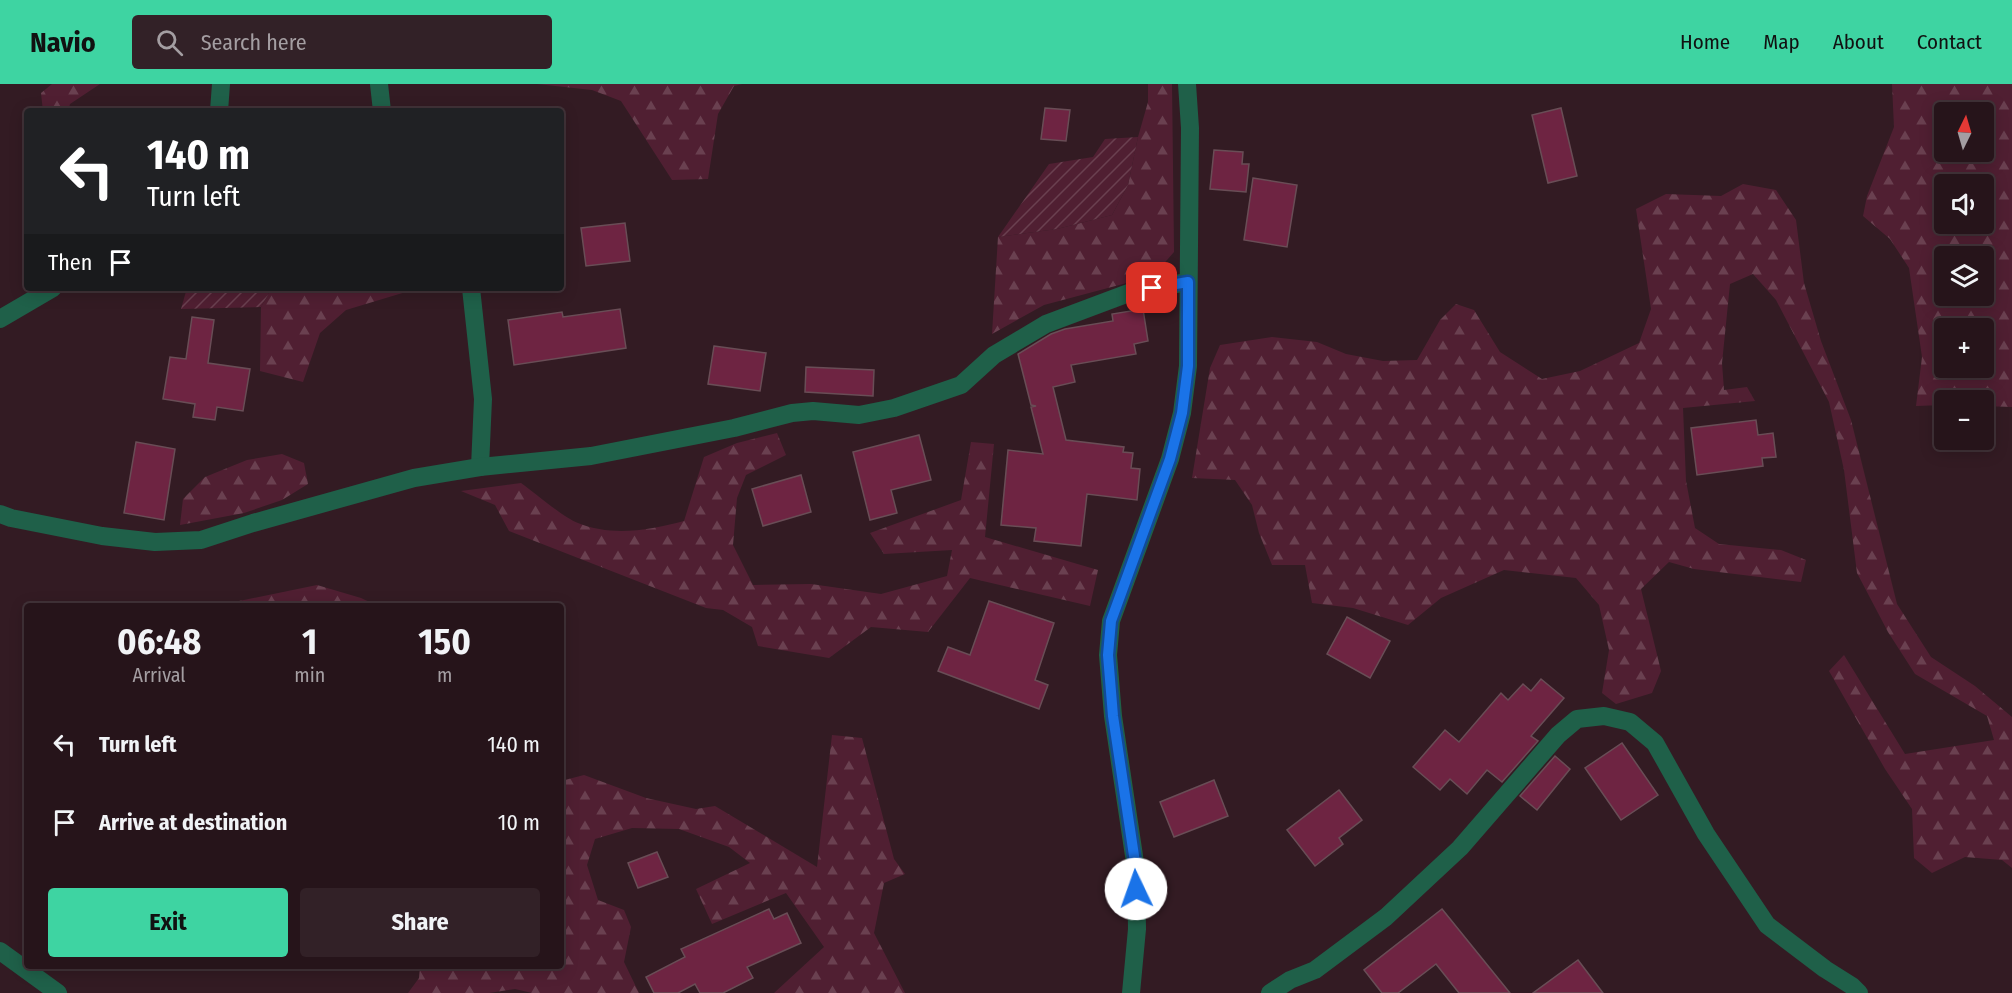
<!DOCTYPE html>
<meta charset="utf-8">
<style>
body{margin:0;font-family:"Fira Sans Condensed",sans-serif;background:#322127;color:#f1f3f6;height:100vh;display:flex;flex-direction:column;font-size:22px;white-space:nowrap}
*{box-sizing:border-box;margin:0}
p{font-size:20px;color:#a49ea2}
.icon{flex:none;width:33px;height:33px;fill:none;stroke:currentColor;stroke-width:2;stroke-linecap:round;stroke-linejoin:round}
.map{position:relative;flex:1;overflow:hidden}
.sheet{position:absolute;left:24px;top:519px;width:540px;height:366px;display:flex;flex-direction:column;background:#26141a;border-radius:6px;box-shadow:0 3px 15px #0003,0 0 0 2px #423339}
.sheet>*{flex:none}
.banner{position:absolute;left:24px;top:24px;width:540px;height:183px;border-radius:6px;box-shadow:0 3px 15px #0003,0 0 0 2px #423339;background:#202124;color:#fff;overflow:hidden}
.needle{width:39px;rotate:5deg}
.fabs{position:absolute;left:1934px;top:18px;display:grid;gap:12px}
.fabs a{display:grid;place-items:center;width:60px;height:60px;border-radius:6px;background:#26141a;box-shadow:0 3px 15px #0003,0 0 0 2px #423339;font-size:30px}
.pin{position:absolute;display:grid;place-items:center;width:51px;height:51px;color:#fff;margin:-26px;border-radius:12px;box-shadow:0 3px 9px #0006}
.me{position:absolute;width:66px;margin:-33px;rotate:357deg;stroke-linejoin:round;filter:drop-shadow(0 0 4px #0008)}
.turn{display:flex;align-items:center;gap:21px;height:126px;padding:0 24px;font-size:27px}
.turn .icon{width:78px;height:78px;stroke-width:2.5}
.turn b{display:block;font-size:42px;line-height:51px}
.then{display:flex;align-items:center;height:57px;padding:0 24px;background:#0003;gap:12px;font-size:22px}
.eta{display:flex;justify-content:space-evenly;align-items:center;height:102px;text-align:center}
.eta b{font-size:36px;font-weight:700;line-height:42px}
.primary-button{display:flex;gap:12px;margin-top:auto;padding:12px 24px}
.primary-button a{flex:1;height:69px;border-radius:6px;background:#3ed4a2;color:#111;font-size:24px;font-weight:700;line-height:69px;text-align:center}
.primary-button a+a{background:#322127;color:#f1f3f6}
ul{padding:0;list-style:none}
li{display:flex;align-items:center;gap:18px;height:78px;padding:0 24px}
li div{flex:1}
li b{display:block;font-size:22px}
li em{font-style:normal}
header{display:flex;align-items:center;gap:36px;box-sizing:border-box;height:84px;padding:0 30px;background:#3ed4a2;color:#111}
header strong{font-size:28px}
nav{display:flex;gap:33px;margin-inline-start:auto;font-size:21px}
.search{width:420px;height:54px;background:#322127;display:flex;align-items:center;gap:15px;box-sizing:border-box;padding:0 21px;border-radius:6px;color:#a49ea2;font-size:22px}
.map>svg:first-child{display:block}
.forest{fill:url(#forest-firs);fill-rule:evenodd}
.garden{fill:url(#garden-furrows)}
.building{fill:#6e2442;stroke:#694d56;stroke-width:1.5}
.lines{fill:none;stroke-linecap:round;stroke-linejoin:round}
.minor{stroke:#1f6049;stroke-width:18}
.route-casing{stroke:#114b97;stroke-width:15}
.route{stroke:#1a73e8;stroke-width:10}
</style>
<header>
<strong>Navio</strong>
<div class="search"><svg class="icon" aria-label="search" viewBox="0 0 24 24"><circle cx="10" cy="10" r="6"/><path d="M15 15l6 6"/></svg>Search here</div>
<nav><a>Home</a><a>Map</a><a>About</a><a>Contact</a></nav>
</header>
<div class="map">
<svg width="2012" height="909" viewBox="0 0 2012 909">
<defs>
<pattern id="forest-firs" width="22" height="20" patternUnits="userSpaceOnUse" patternTransform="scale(1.5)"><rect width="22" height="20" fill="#501f32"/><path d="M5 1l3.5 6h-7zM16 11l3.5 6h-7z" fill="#6a4050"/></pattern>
<pattern id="garden-furrows" width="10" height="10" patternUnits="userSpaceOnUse" patternTransform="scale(1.5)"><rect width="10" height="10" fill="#501f32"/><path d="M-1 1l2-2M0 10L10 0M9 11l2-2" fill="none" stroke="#6a4050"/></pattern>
</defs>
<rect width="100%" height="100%" fill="#331b23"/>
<!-- forest -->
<g class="forest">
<polygon points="52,0 100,0 70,20 68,27 43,27 41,9"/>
<polygon points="537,0 742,0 734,2 718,30 708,95 672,96 621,17 592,6"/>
<polygon points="1148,0 1172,0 1174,168 1153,192 1044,221 992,250 998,153 1057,145 1112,131 1128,101 1138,53 1148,18"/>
<path d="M1892 0H2012V323L1983 322V316H1944V321L1916 322 1922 273 1909 184 1890 155 1863 132 1867 112 1894 43ZM1944 28H1983V68H1944ZM1944 100H1983V140H1944ZM1944 172H1983V212H1944ZM1944 244H1983V284H1944Z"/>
<polygon points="1743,100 1776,106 1796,136 1804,199 1821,257 1851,336 1897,520 1931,573 1975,602 2012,633 2012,784 2002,776 1965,773 1932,789 1914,774 1912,725 1885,685 1829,587 1844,571 1905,670 1994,656 1987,632 1915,590 1888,548 1857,489 1844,386 1829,318 1776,216 1753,190 1730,200 1722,279 1724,306 1747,303 1755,317 1683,324 1686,397 1695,444 1719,460 1781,466 1806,476 1801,498 1694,485 1669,478 1641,505 1661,587 1652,609 1616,620 1602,609 1609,566 1599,521 1576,494 1504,486 1441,514 1408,541 1353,524 1312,519 1305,481 1272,481 1259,449 1252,421 1235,396 1192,394 1210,284 1220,261 1272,253 1317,258 1346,270 1383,277 1417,276 1440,236 1456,220 1474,226 1500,268 1542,295 1580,287 1639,259 1651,225 1636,125 1666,110 1721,112"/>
<polygon points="272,204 419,204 346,226 320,249 303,298 260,287 261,223"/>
<path d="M777 349 786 371 746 391 737 414 733 461 753 501 811 500 881 510 947 492 952 466 884 470 870 449 961 416 971 358 994 360 985 453 1098 486 1090 522 970 494 928 548 871 543 829 574 758 562 752 543 723 526 706 524 509 447 495 421 461 407 521 399C535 409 564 434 578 439 612 453 650 446 684 437L704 373 737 359Z"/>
<polygon points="282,370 304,379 308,400 282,416 244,429 180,441 183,415 205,393 247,376"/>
<polygon points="317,501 361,514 378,522 215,522"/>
<polygon points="832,651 862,654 894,775 905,790 884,799 874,849 905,909 774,909 824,863 786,809 712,840 696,805 750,779 729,763 679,745 632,744 595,755 587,781 598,816 624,826 631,843 624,878 639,909 532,909 515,905 489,909 408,909 419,894 420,882 561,882 561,697 584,691 646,714 696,725 715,722 817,783"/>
</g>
<!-- garden -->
<g class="garden">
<polygon points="1138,53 1128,101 1112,131 1057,145 998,153 1049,80 1093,73 1105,55"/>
<polygon points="187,204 272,204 261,223 181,225"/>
</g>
<!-- building -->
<g class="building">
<polygon points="1045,24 1070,26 1066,57 1041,55"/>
<polygon points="1561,24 1577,92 1548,99 1532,31"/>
<polygon points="1214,66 1243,68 1242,80 1249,80 1246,108 1210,105"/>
<polygon points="1253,94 1297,101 1287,163 1244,156"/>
<polygon points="625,139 630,177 586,182 581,144"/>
<polygon points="620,225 626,264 514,281 508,236 562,228 563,233"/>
<polygon points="1143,225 1148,257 1134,260 1136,270 1071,281 1075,298 1053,303 1066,356 1124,363 1123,368 1133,369 1131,384 1140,385 1137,416 1087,410 1081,462 1034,457 1036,444 1001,441 1008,366 1043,370 1031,323 1036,322 1031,321 1018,270 1051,250 1065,245 1113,237 1112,230"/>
<polygon points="192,233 214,236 208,279 250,285 243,327 217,323 215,336 193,333 195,320 163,315 170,273 186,275"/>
<polygon points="714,262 766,269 760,307 708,300"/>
<polygon points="806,283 874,286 873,312 805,308"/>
<polygon points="1756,336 1758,351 1773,349 1776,373 1762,374 1763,382 1697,391 1691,344"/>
<polygon points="919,351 931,396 891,406 897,429 870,436 853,368"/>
<polygon points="136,358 175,365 164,436 124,429"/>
<polygon points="801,391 811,428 763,442 752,405"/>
<polygon points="989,517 1054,539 1035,596 1048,601 1039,625 938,587 948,563 970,571"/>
<polygon points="1347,533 1390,557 1370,594 1327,570"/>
<polygon points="1541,595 1564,614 1531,652 1538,657 1502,698 1487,686 1467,710 1450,695 1440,706 1413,683 1445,646 1459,658 1501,609 1508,616 1523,600 1531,607"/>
<polygon points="1622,659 1658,711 1621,736 1585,684"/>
<polygon points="1555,672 1570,685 1537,726 1520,712"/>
<polygon points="1214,696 1228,732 1174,753 1160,718"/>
<polygon points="1339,706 1362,736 1339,754 1343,760 1315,782 1287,746"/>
<polygon points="657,768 668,793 638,804 628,779"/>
<polygon points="769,825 774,835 787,829 801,859 747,883 753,894 723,909 700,909 695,900 678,909 654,909 646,893 685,873 681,865"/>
<polygon points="1442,825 1510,909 1459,909 1436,880 1398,909 1382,909 1364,886"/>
<polygon points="1578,876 1603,909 1533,909"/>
</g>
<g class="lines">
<!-- minor -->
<g class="minor">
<polyline points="379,0 382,27"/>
<polyline points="219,27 221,0"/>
<polyline points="471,204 483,315 480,383"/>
<polyline points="0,235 53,204"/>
<polyline points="0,430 11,434 102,452 155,458 201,456 253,439 414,394 480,383 591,372 734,344 792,329 813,327 859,331 894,324 961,301 994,271 1046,240 1134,207 1188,198"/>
<polyline points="0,867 58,909"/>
<polyline points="1131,909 1137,845 1136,785 1113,632 1108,571 1111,537 1170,375 1182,329 1188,282 1190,44 1187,0"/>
<polyline points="1270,909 1290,896 1315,886 1386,833 1460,764 1558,651 1577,635 1604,632 1630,638 1655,659 1706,750 1767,841 1825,885 1852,902 1859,909"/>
</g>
</g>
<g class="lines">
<!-- route casing -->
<g class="route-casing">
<polyline id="route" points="1136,805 1136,785 1113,632 1108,571 1111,537 1170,375 1182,329 1188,282 1188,198 1152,204"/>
</g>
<!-- route -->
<use href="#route" class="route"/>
</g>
</svg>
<div class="fabs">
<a><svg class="needle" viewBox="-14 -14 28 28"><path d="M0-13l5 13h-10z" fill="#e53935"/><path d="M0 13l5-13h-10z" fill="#a49ea2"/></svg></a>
<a><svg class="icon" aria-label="sound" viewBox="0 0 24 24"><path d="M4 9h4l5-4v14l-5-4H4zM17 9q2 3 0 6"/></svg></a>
<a><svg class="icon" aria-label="layers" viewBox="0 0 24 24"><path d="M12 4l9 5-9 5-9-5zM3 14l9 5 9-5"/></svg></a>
<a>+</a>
<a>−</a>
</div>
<div class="pin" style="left:1152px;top:204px;background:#d93025"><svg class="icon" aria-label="arrive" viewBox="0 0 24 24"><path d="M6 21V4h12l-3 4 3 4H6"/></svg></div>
<svg class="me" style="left:1136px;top:805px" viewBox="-20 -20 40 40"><circle r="19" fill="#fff"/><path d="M0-13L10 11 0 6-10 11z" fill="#1a73e8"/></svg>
<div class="banner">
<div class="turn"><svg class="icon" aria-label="left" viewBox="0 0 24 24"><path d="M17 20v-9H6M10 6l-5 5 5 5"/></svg><div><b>140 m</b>Turn left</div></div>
<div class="then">Then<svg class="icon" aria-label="arrive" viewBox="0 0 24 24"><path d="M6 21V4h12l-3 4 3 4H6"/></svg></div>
</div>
<section class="sheet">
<div class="eta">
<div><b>06:48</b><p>Arrival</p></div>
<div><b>1</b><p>min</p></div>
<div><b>150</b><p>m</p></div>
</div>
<ul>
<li><svg class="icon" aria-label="left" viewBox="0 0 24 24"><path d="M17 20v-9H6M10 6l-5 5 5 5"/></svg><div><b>Turn left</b></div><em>140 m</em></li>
<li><svg class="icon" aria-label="arrive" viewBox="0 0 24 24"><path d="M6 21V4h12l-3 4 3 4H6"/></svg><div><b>Arrive at destination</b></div><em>10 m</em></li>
</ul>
<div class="primary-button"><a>Exit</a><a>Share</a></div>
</section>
</div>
